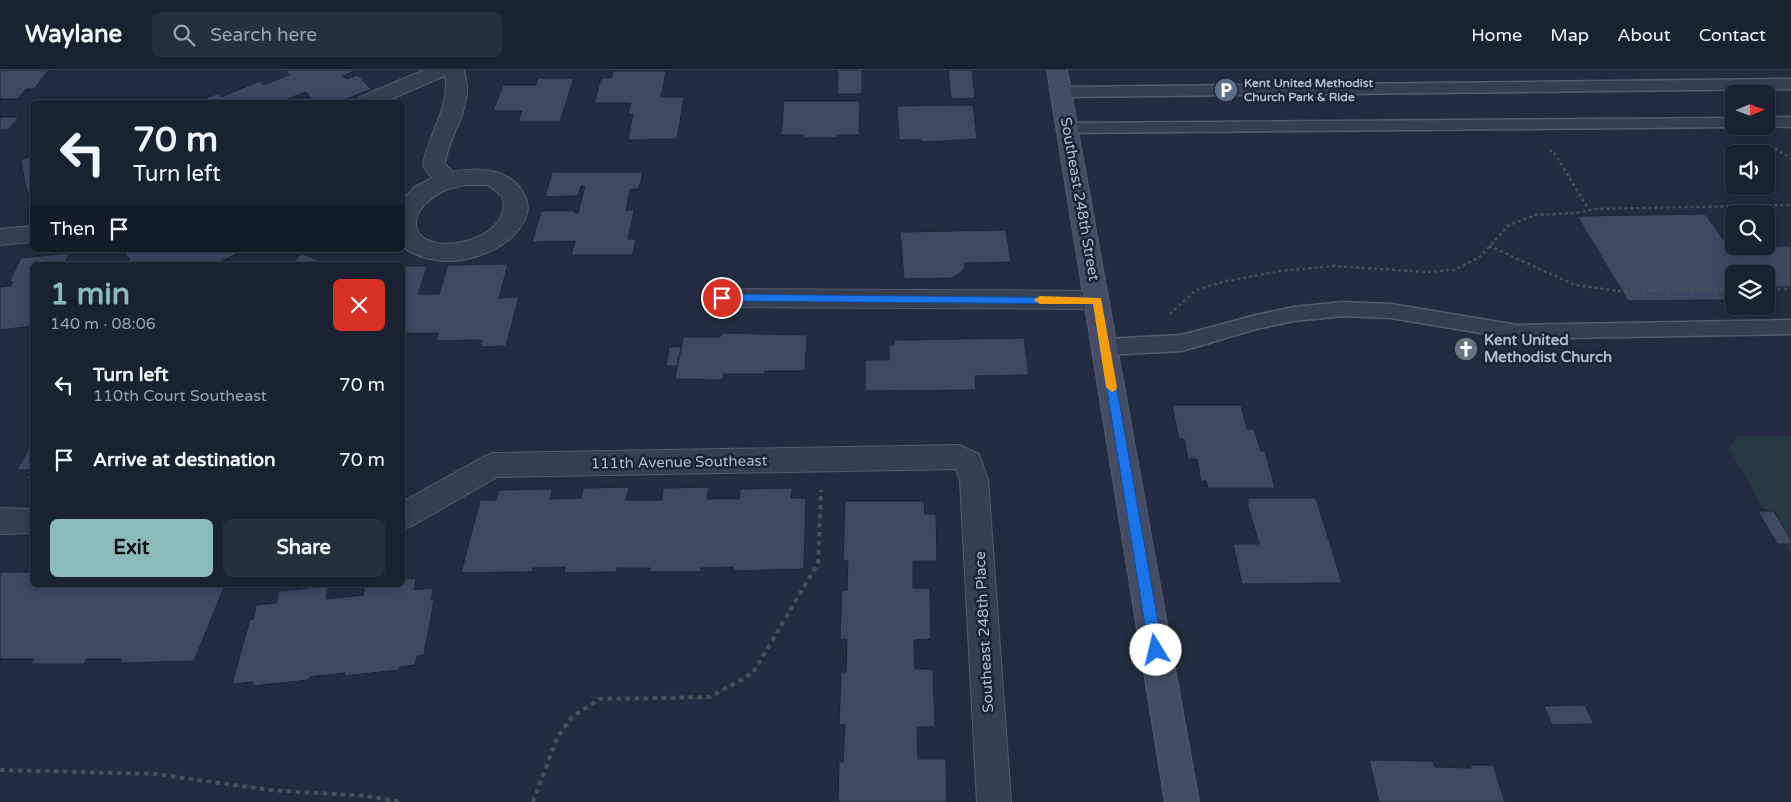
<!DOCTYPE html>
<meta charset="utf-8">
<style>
body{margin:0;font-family:"Varela Round",sans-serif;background:#272e3c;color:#f1f3f6;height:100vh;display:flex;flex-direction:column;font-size:19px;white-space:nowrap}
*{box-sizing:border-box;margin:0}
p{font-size:16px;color:#9fa3ab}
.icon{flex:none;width:28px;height:28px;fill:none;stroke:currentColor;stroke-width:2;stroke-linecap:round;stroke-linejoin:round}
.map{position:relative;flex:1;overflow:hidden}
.panel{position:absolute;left:30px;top:192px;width:375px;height:325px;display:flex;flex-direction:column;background:#1a2130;border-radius:8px;box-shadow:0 2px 12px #0003,0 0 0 1px #383e4c}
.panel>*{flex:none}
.guide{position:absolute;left:30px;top:30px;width:375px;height:152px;border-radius:8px;box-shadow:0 2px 12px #0003,0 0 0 1px #383e4c;background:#1a2130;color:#f1f3f6;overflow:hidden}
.needle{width:32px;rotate:89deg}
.buttons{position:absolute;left:1725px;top:15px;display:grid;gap:10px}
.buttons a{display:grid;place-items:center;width:50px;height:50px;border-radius:8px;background:#1a2130;box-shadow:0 2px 12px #0003,0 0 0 1px #383e4c;font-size:25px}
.pin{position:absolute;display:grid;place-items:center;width:42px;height:42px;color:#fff;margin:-21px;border:2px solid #fff;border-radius:50%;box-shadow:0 1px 5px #0007}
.me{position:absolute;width:55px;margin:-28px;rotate:351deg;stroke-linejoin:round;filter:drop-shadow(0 0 4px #0008)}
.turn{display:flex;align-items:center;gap:18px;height:105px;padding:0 20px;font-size:22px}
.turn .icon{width:65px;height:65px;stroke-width:2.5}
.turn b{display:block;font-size:35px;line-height:42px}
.then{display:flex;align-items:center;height:48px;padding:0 20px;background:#0003;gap:10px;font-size:19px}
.round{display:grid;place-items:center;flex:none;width:52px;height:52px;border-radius:8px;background:#272e3c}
.headline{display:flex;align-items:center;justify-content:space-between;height:85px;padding:0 20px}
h1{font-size:30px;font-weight:700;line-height:38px;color:#8bbbb9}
.primary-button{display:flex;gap:10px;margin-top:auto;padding:10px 20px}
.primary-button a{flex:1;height:58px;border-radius:8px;background:#8bbbb9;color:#111;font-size:20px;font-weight:700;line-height:58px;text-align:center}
.primary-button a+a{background:#272e3c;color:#f1f3f6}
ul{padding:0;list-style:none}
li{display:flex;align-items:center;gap:15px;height:75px;padding:0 20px}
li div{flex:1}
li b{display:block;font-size:19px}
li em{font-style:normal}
header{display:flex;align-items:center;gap:30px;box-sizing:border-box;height:70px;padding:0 25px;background:#1a2130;border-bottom:1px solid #383e4c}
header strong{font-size:24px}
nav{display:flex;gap:28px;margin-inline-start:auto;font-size:18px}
.search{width:350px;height:45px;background:#272e3c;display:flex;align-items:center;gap:12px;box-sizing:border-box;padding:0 18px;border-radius:8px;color:#9fa3ab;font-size:19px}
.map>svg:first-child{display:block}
.green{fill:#253a41}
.building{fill:#3e4861;stroke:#1e2537}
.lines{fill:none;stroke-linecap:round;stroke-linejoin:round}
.lane-casing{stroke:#555c6e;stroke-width:3}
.street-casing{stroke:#555c6e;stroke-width:2}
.secondary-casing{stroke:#555c6e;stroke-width:2}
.path-far1{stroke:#40565b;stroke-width:2.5;stroke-dasharray:3 3;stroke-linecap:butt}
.path{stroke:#40565b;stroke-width:4;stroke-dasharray:4.5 4.5;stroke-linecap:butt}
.lane{fill:#373e50;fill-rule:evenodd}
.street{fill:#373e50;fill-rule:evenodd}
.secondary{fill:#454c63;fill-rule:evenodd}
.route{fill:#1a73e8;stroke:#114b97}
.slow{fill:#f59e0b}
.labels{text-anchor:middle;stroke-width:5;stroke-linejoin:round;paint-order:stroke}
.far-poi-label{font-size:12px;font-weight:bold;fill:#b3b9cb;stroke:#1c2335;text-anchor:start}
.street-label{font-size:15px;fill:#b3b9cb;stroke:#1c2335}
.poi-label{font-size:15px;font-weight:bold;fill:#b3b9cb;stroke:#1c2335;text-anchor:start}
</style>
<header>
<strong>Waylane</strong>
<div class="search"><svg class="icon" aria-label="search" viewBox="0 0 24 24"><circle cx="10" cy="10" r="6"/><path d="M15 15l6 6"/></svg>Search here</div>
<nav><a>Home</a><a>Map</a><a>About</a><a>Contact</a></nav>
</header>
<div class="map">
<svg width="1791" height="732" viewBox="0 0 1791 732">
<rect width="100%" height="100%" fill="#232c40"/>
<!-- green -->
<polygon class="green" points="1737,366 1791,366 1791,484 1729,379"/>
<!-- building -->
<g class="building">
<polygon points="0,0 49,0 34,19 26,19 18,29 0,29"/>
<polygon points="357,0 343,6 346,9 358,5 371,19 339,32 314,32 306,22 279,32 199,31 219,23 221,27 260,11 263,15 289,5 286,1 288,0"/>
<polygon points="838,0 862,0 862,24 837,24"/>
<polygon points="948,0 972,0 975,28 951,29"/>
<polygon points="613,1 666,1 661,27 684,27 677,69 628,70 633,44 628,44 631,33 594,33 601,8 612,8"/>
<polygon points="538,8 574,8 560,52 518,52 522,41 493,41 503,15 536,15"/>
<polygon points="784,31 860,31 859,65 837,65 837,68 804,68 804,65 781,65"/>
<polygon points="973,35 977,69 921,72 921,70 899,70 897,36"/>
<polygon points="0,47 19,47 8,60 2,60 0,62"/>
<polygon points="32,86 32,121 27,123 21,90"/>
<polygon points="552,102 643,102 639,119 630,119 626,140 634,140 628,169 636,169 633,185 571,185 575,171 532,172 541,141 575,141 575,143 578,143 585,116 581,116 578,126 545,127"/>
<polygon points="1705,144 1728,176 1791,176 1791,217 1766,217 1766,204 1734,204 1734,230 1628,231 1577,146"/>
<polygon points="1006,160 1011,192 965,193 965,199 953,208 904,209 900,162"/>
<polygon points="123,180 234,180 237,184 213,195 119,195 130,190"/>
<polygon points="70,183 64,195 32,195 32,256 0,260 0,217 11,216 13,212 9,212 21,188"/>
<polygon points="302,184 332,195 290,195"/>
<polygon points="508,194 499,228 519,227 506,276 481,277 482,270 436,271 438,263 405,263 402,270 402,196 427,196 418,224 439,224 448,195"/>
<polygon points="722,263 807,265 805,301 765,301 765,304 724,304 723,310 675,309 683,267 720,267"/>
<polygon points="1024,268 1029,305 975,306 976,320 865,321 865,290 889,290 889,275 894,275 894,270"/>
<polygon points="669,277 681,277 677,296 666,296"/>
<polygon points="1172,335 1241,335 1247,359 1254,359 1261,381 1265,381 1275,418 1208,418 1206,411 1201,411 1197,389 1188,389 1184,369 1179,369"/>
<polygon points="32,373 32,409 26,409 31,400 17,400"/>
<polygon points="629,417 626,430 662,430 663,418 709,417 707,429 739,429 740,419 792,418 791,428 806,428 804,499 733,501 733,497 701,498 701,502 650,502 650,498 617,498 616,502 564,503 565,497 533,498 532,502 461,503 480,430 496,430 499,420 552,419 550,429 581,428 583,418"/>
<polygon points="1248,428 1316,428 1342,513 1242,514 1233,474 1259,474 1248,436"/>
<polygon points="845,431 924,431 925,444 936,444 937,491 913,491 913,518 930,518 931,569 914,570 915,599 933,599 935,657 917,657 918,689 946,689 947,732 838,732 839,692 843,692 845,654 839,655 841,602 846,602 847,569 840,569 842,520 847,520 848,491 843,491"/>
<polygon points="1758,441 1774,441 1791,470 1791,474 1777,474"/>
<polygon points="0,502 32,502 32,515 225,515 194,591 120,593 122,589 86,589 84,594 31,594 34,589 0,589"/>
<polygon points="416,508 414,520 433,518 431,530 434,530 424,585 417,586 415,595 400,597 399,600 344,606 345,603 310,607 309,610 252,616 253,612 232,614 250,549 253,549 256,535 276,533 279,521 329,516 326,529 363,525 365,515 402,515 402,509"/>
<polygon points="1585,635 1594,654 1552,655 1544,636"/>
<polygon points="1369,690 1433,691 1435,697 1471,698 1470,695 1493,695 1505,732 1379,732"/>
</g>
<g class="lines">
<!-- lane casing -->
<g class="lane-casing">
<g id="lane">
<polygon points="1791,9 1791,19 1061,27 1055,26 1053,22 1055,18 1061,17"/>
<polygon points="1766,47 1791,47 1791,57 1762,56 1766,56"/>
<polygon points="1734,48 1734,56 1740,57 1067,63 1061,62 1059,58 1061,54 1067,53"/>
<polygon points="1343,232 1391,234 1517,255 1791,250 1791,264 1517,269 1391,248 1343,246 1294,251 1256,259 1182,281 1105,285 1098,282 1095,277 1098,272 1105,269 1182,265 1256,245 1294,237"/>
</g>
</g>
<!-- street casing -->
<g class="street-casing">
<g id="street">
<path d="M424 0H464C465 6 467 13 467 19 467 46 448 68 445 94L453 102C477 97 508 98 522 121 527 128 529 135 527 143 518 175 475 192 445 191 431 190 413 186 402 176V130L415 117 432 108 423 96C427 65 451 38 445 6L384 32H356L360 27ZM467 115H488L502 126C517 173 415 191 416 153 416 148 418 143 421 139 433 124 448 117 467 115Z"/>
<polygon points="32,156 32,172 0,175 0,159"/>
<polygon points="722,219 1097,221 1106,223 1109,230 1106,237 1097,239 722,237 713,234 710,228 713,222"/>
<polygon points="959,375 979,384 988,410 1011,732 977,732 960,410 956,399 497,407 412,456 402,459 402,432 483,387 493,383"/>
<polygon points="0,438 32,439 32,463 0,464"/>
</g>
</g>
<!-- secondary casing -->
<g class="secondary-casing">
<polygon id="secondary" points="1047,0 1067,0 1199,732 1165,732"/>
</g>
<!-- path-far1 -->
<g class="path-far1">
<polyline points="1775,78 1791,89"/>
<polyline points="1549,81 1553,81 1589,140"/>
<polyline points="1489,176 1575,215 1618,221 1734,219"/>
<polyline points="1766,219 1791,219"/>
<polyline points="1170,244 1196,220 1222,212 1280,201 1334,196 1427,202 1454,200 1480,187 1509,155 1536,145 1575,143 1597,139 1791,135"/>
</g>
<!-- path -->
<g class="path">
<polyline points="0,700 156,704 269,720 367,726 401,732"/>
<polyline points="533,732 557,668 572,647 600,629 710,627 753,603 818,493 821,420"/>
</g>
<!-- lane -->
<use href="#lane" class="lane"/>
<!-- street -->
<use href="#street" class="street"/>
<!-- secondary -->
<use href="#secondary" class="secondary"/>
</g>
<!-- route -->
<polygon class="route" points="722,224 1101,228 1163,580 1161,585 1156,586 1151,585 1149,580 1093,234 722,231 717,228"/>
<!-- slow -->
<polygon class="slow" points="1040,226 1101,228 1117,317 1116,320 1112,322 1106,317 1093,234 1040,234 1034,230"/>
<!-- icons -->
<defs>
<g id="parking-disc" transform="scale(1.25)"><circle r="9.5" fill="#5c6f8a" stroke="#1c2335"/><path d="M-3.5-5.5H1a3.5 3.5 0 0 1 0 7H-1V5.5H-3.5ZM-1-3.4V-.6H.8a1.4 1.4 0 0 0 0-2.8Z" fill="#fff"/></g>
<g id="church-disc" transform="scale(1.25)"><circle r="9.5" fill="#6b7280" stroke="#1c2335"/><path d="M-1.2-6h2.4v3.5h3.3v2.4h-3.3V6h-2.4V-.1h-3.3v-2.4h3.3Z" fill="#fff"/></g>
</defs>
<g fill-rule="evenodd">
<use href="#parking-disc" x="1226" y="20"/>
<use href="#church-disc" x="1466" y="279"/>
</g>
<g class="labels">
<!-- far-poi labels -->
<g class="far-poi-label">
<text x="1244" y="17">Kent United Methodist<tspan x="1244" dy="14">Church Park &amp; Ride</tspan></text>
</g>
<!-- street labels -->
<g class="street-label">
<text transform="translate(1080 129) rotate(80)" y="5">Southeast 248th Street</text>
<text transform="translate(679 392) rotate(-1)" y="5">111th Avenue Southeast</text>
<text transform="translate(984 562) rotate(-93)" y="5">Southeast 248th Place</text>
</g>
<!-- poi labels -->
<g class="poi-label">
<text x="1484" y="275">Kent United<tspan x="1484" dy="17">Methodist Church</tspan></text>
</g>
</g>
</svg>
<div class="buttons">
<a><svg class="needle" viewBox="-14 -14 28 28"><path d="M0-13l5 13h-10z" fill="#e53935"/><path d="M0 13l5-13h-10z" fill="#9fa3ab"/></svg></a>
<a><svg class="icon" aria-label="sound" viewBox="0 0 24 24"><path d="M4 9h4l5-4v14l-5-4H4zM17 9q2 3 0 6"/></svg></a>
<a><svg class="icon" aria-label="search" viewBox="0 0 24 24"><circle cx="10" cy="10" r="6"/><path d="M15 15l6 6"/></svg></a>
<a><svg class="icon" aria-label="layers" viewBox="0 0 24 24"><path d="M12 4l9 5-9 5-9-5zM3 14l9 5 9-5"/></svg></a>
</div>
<div class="pin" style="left:722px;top:228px;background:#d93025"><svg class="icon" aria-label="arrive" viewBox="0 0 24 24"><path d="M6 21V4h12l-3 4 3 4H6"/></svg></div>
<svg class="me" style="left:1156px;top:580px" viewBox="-20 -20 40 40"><circle r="19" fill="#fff"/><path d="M0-13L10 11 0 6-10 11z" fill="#1a73e8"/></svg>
<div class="guide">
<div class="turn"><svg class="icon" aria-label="left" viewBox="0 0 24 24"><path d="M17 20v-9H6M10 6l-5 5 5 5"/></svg><div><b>70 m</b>Turn left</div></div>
<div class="then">Then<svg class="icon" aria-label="arrive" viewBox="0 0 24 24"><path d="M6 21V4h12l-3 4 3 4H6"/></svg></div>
</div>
<section class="panel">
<div class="headline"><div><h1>1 min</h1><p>140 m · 08:06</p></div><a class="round" style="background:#d93025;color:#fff"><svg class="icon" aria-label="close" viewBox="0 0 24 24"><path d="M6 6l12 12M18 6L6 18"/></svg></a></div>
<ul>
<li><svg class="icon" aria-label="left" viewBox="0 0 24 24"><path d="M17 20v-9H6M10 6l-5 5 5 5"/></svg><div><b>Turn left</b><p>110th Court Southeast</p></div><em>70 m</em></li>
<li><svg class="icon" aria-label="arrive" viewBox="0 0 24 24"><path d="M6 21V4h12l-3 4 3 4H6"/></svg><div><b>Arrive at destination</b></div><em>70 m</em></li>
</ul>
<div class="primary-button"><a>Exit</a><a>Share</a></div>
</section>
</div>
